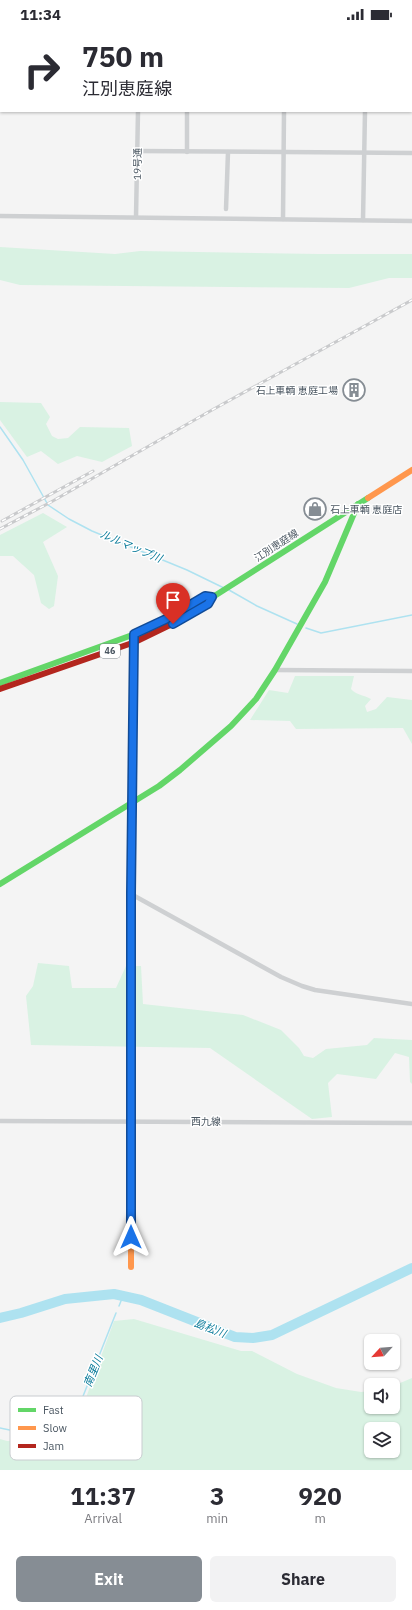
<!DOCTYPE html>
<meta charset="utf-8">
<style>
body{margin:0;font-family:"IBM Plex Sans","Noto Sans JP",sans-serif;background:#f2f2f3;color:#2b2b33;height:100vh;display:flex;flex-direction:column;font-size:15px;white-space:nowrap}
*{box-sizing:border-box;margin:0}
p{font-size:13px;color:#7c7c81}
.icon{flex:none;width:22px;height:22px;fill:none;stroke:currentColor;stroke-width:2;stroke-linecap:round;stroke-linejoin:round}
.map{position:relative;height:1442px;overflow:hidden}
.sheet{display:flex;flex-direction:column;background:#fff;flex:1}
.sheet>*{flex:none}
.banner{position:absolute;left:0px;top:0px;width:412px;height:84px;box-shadow:0 1px 3px #0004;background:#fff;color:#2b2b33;overflow:hidden}
.needle{width:26px;rotate:244deg}
.fabs{position:absolute;left:364px;top:1306px;display:grid;gap:8px}
.fabs a{display:grid;place-items:center;width:36px;height:36px;border-radius:6px;background:#fff;box-shadow:0 1px 3px #0004;font-size:20px}
.pin{position:absolute;display:grid;place-items:center;width:34px;height:34px;color:#fff;margin:-41px -17px;border-radius:50% 50% 50% 0;rotate:-45deg;box-shadow:0 0 4px #0007}
.pin .icon{rotate:45deg}
.me{position:absolute;width:44px;margin:-22px;rotate:0deg;stroke-linejoin:round;filter:drop-shadow(0 0 3px #0008)}
.turn{display:flex;align-items:center;gap:14px;height:84px;padding:0 16px;font-size:18px}
.turn .icon{width:52px;height:52px;stroke-width:2.5}
.turn b{display:block;font-size:28px;line-height:34px}
.eta{display:flex;justify-content:space-evenly;align-items:center;height:68px;text-align:center}
.eta b{font-size:24px;font-weight:800;line-height:28px}
.cta{display:flex;gap:8px;margin-top:auto;padding:8px 16px}
.cta a{flex:1;height:46px;border-radius:6px;background:#868d94;color:#fff;font-size:16px;font-weight:800;line-height:46px;text-align:center}
.cta a+a{background:#f2f2f3;color:#2b2b33}
.status{display:flex;justify-content:space-between;align-items:center;height:28px;padding:0 20px;background:#fff;direction:ltr}
.status svg{height:11px;fill:currentColor}
.map>svg:first-child{display:block}
.green{fill:#d9f2e3;fill-rule:evenodd}
.lines{fill:none;stroke-linecap:round;stroke-linejoin:round}
.stream{stroke:#aee2f0;stroke-width:1.5}
.river{stroke:#aee2f0;stroke-width:10}
.street{stroke:#ced0d2;stroke-width:4.5}
.fast{stroke:#63d668;stroke-width:6}
.slow{stroke:#ff974d;stroke-width:6}
.jam{stroke:#b3261e;stroke-width:6}
.rail-casing{stroke:#c9cacc;stroke-width:3}
.rail{stroke:#fff;stroke-width:1.5;stroke-dasharray:4.5;stroke-linecap:butt}
.route-casing{stroke:#114b97;stroke-width:10}
.route{stroke:#1a73e8;stroke-width:7}
.labels{text-anchor:middle;stroke-width:3;stroke-linejoin:round;paint-order:stroke}
.shield{fill:#fff;stroke:#808990;stroke-width:1}
.shield-label{font-size:9px;font-weight:bold;fill:#4a5661}
.street-label{font-size:10px;fill:#4a5661;stroke:#fff}
.poi-label{font-size:10px;fill:#4a5661;stroke:#fff;text-anchor:end}
.water-label{font-size:11px;font-style:italic;fill:#0c7c9b;stroke:#fff}
.key{fill:#fff;stroke:#c9ccd0;stroke-width:1}
.key-label{font-size:11px;fill:#4a5661}
</style>
<div class="status"><b>11:34</b><svg viewBox="0 0 49 12"><path d="M0 12V9h3v3zM5 12V6h3v6zM10 12V3h3v9zM15 12V0h3v12zM26 1h20v11H26zM47 4h2v5h-2z"/></svg></div>
<div class="map">
<svg width="412" height="1442" viewBox="0 0 412 1442">
<rect width="100%" height="100%" fill="#f4f4f4"/>
<!-- green -->
<g class="green">
<polygon points="0,219 115,226 140,223 319,226 412,226 412,250 389,250 349,260 20,257 0,252"/>
<polygon points="0,374 41,375 50,389 46,396 52,408 58,411 68,410 80,399 129,400 132,418 102,434 77,428 58,436 41,423 27,429 0,392"/>
<polygon points="43,485 67,499 43,514 58,548 54,578 49,581 41,575 34,547 13,528 0,528 0,507"/>
<path d="M295 648H354L351 661C356 667 364 667 371 671L365 678 367 684 376 681 387 669 412 672V716L403 700 296 701 290 693 250 692 269 662 288 665Z"/>
<polygon points="38,935 69,938 72,960 116,960 126,938 141,938 143,976 243,987 281,1002 299,1020 304,1028 313,1030 326,1021 367,1017 374,1010 412,1012 412,1056 410,1054 409,1029 395,1025 376,1051 337,1046 328,1055 332,1089 312,1091 210,1020 31,1017 26,968 33,958"/>
<path d="M134 1291 241 1323H252L297 1346 336 1360 361 1364 371 1363V1379H393V1358L412 1350V1442H0V1411L7 1413 39 1412 66 1398 80 1386 114 1293ZM371 1401H393V1423H371Z"/>
</g>
<g class="lines">
<!-- stream -->
<g class="stream">
<polyline points="0,399 23,432 48,477 69,491 92,503 187,542 224,560"/>
<polyline points="229,562 257,578 297,596"/>
<polyline points="306,600 321,605 412,587"/>
<polyline points="119,1278 123,1268"/>
<polyline points="0,1400 43,1409 56,1408 70,1401 116,1285"/>
</g>
<!-- river -->
<polyline class="river" points="0,1290 21,1285 65,1271 114,1266 141,1272 235,1309 253,1310 272,1307 412,1240"/>
<!-- street -->
<g class="street">
<polyline points="138,1 138,0"/>
<polyline points="284,1 284,0"/>
<polyline points="379,1 379,0"/>
<polyline points="411,18 412,18"/>
<polyline points="411,75 412,75"/>
<polyline points="138,123 412,125"/>
<polyline points="187,124 187,83"/>
<polyline points="226,181 228,124"/>
<polyline points="0,188 412,193"/>
<polyline points="136,189 138,83"/>
<polyline points="283,191 284,83"/>
<polyline points="363,192 365,83"/>
<polyline points="275,642 412,643"/>
<polyline points="131,866 281,949 302,958 315,962 412,976"/>
<polyline points="0,1093 412,1095"/>
</g>
<!-- fast -->
<g class="fast">
<polyline points="0,655 135,606 166,591 205,568 212,569 216,567 368,470"/>
<polyline points="0,856 159,758 180,742 231,698 256,671 275,642 325,554 358,476"/>
<polyline points="131,925 135,610"/>
</g>
<!-- slow -->
<g class="slow">
<polyline points="368,470 412,442"/>
<polyline points="170,597 208,576 212,569"/>
<polyline points="131,1112 131,1239"/>
</g>
<!-- jam -->
<g class="jam">
<polyline points="0,661 135,614 170,597"/>
<polyline points="131,925 131,1112"/>
</g>
<!-- rail casing -->
<g class="rail-casing">
<g id="rail">
<polyline points="2,493 93,443"/>
<polyline points="0,501 51,474 212,382 412,272"/>
</g>
</g>
<!-- rail -->
<use href="#rail" class="rail"/>
</g>
<g class="lines">
<!-- route casing -->
<g class="route-casing">
<polyline id="route" points="131,1209 131,866 134,606 166,591 205,568 212,569 208,576 173,596"/>
</g>
<!-- route -->
<use href="#route" class="route"/>
</g>
<!-- icons -->
<defs>
<g id="building-ring" transform="scale(1.15)"><circle r="9.5" fill="#fff" stroke="#868d94" stroke-width="1.5"/><path d="M-4-6H4V6H1V3H-1V6H-4ZM-2.5-4.3h1.7v1.8h-1.7ZM.8-4.3h1.7v1.8H.8ZM-2.5-1h1.7V.8h-1.7ZM.8-1h1.7V.8H.8Z" fill="#868d94"/></g>
<g id="shop-ring" transform="scale(1.15)"><circle r="9.5" fill="#fff" stroke="#868d94" stroke-width="1.5"/><path d="M-5-2.5h2.3a2.7 3.5 0 0 1 5.4 0H5L5.5 6h-11ZM-1.5-2.5h3a1.5 2.3 0 0 0-3 0Z" fill="#868d94"/></g>
</defs>
<g fill-rule="evenodd">
<use href="#building-ring" x="354" y="362"/>
<use href="#shop-ring" x="315" y="481"/>
</g>
<g class="labels">
<!-- shield labels -->
<rect class="shield" x="100" y="616" width="20" height="14" rx="3"/>
<g class="shield-label">
<text x="110" y="626">46</text>
</g>
<!-- street labels -->
<g class="street-label">
<text transform="translate(137 136) rotate(-89)" y="4">19号通</text>
<text transform="translate(276 517) rotate(-33)" y="4">江別恵庭線</text>
<text x="206" y="1097">西九線</text>
</g>
<!-- poi labels -->
<g class="poi-label">
<text x="338" y="366">石上車輌 恵庭工場</text>
<text x="330" y="485" text-anchor="start">石上車輌 恵庭店</text>
</g>
<!-- water labels -->
<g class="water-label">
<text transform="translate(131 518) rotate(23)" y="4">ルルマップ川</text>
<text transform="translate(210 1300) rotate(21)" y="4">島松川</text>
<text transform="translate(93 1343) rotate(-68)" y="4">南里川</text>
</g>
</g>
<!-- legend -->
<rect x="10" y="1368" width="132" height="64" rx="6" class="key"/>
<rect x="18" y="1380" width="18" height="4" fill="#63d668"/>
<rect x="18" y="1398" width="18" height="4" fill="#ff974d"/>
<rect x="18" y="1416" width="18" height="4" fill="#b3261e"/>
<g class="key-label">
<text x="43" y="1386">Fast</text>
<text x="43" y="1404">Slow</text>
<text x="43" y="1422">Jam</text>
</g>
</svg>
<div class="fabs">
<a><svg class="needle" viewBox="-14 -14 28 28"><path d="M0-13l5 13h-10z" fill="#e53935"/><path d="M0 13l5-13h-10z" fill="#7c7c81"/></svg></a>
<a><svg class="icon" aria-label="sound" viewBox="0 0 24 24"><path d="M4 9h4l5-4v14l-5-4H4zM17 9q2 3 0 6"/></svg></a>
<a><svg class="icon" aria-label="layers" viewBox="0 0 24 24"><path d="M12 4l9 5-9 5-9-5zM3 14l9 5 9-5"/></svg></a>
</div>
<div class="pin" style="left:173px;top:596px;background:#d93025"><svg class="icon" aria-label="arrive" viewBox="0 0 24 24"><path d="M6 21V4h12l-3 4 3 4H6"/></svg></div>
<svg class="me" style="left:131px;top:1209px" viewBox="-20 -20 40 40"><path d="M0-17L14 15 0 8-14 15z" fill="#1a73e8" stroke="#fff" stroke-width="4"/></svg>
<div class="banner">
<div class="turn"><svg class="icon" aria-label="right" viewBox="0 0 24 24"><path d="M7 20v-9h11M14 6l5 5-5 5"/></svg><div><b>750 m</b>江別恵庭線</div></div>
</div>
</div>
<section class="sheet">
<div class="eta">
<div><b>11:37</b><p>Arrival</p></div>
<div><b>3</b><p>min</p></div>
<div><b>920</b><p>m</p></div>
</div>
<div class="cta"><a>Exit</a><a>Share</a></div>
</section>
